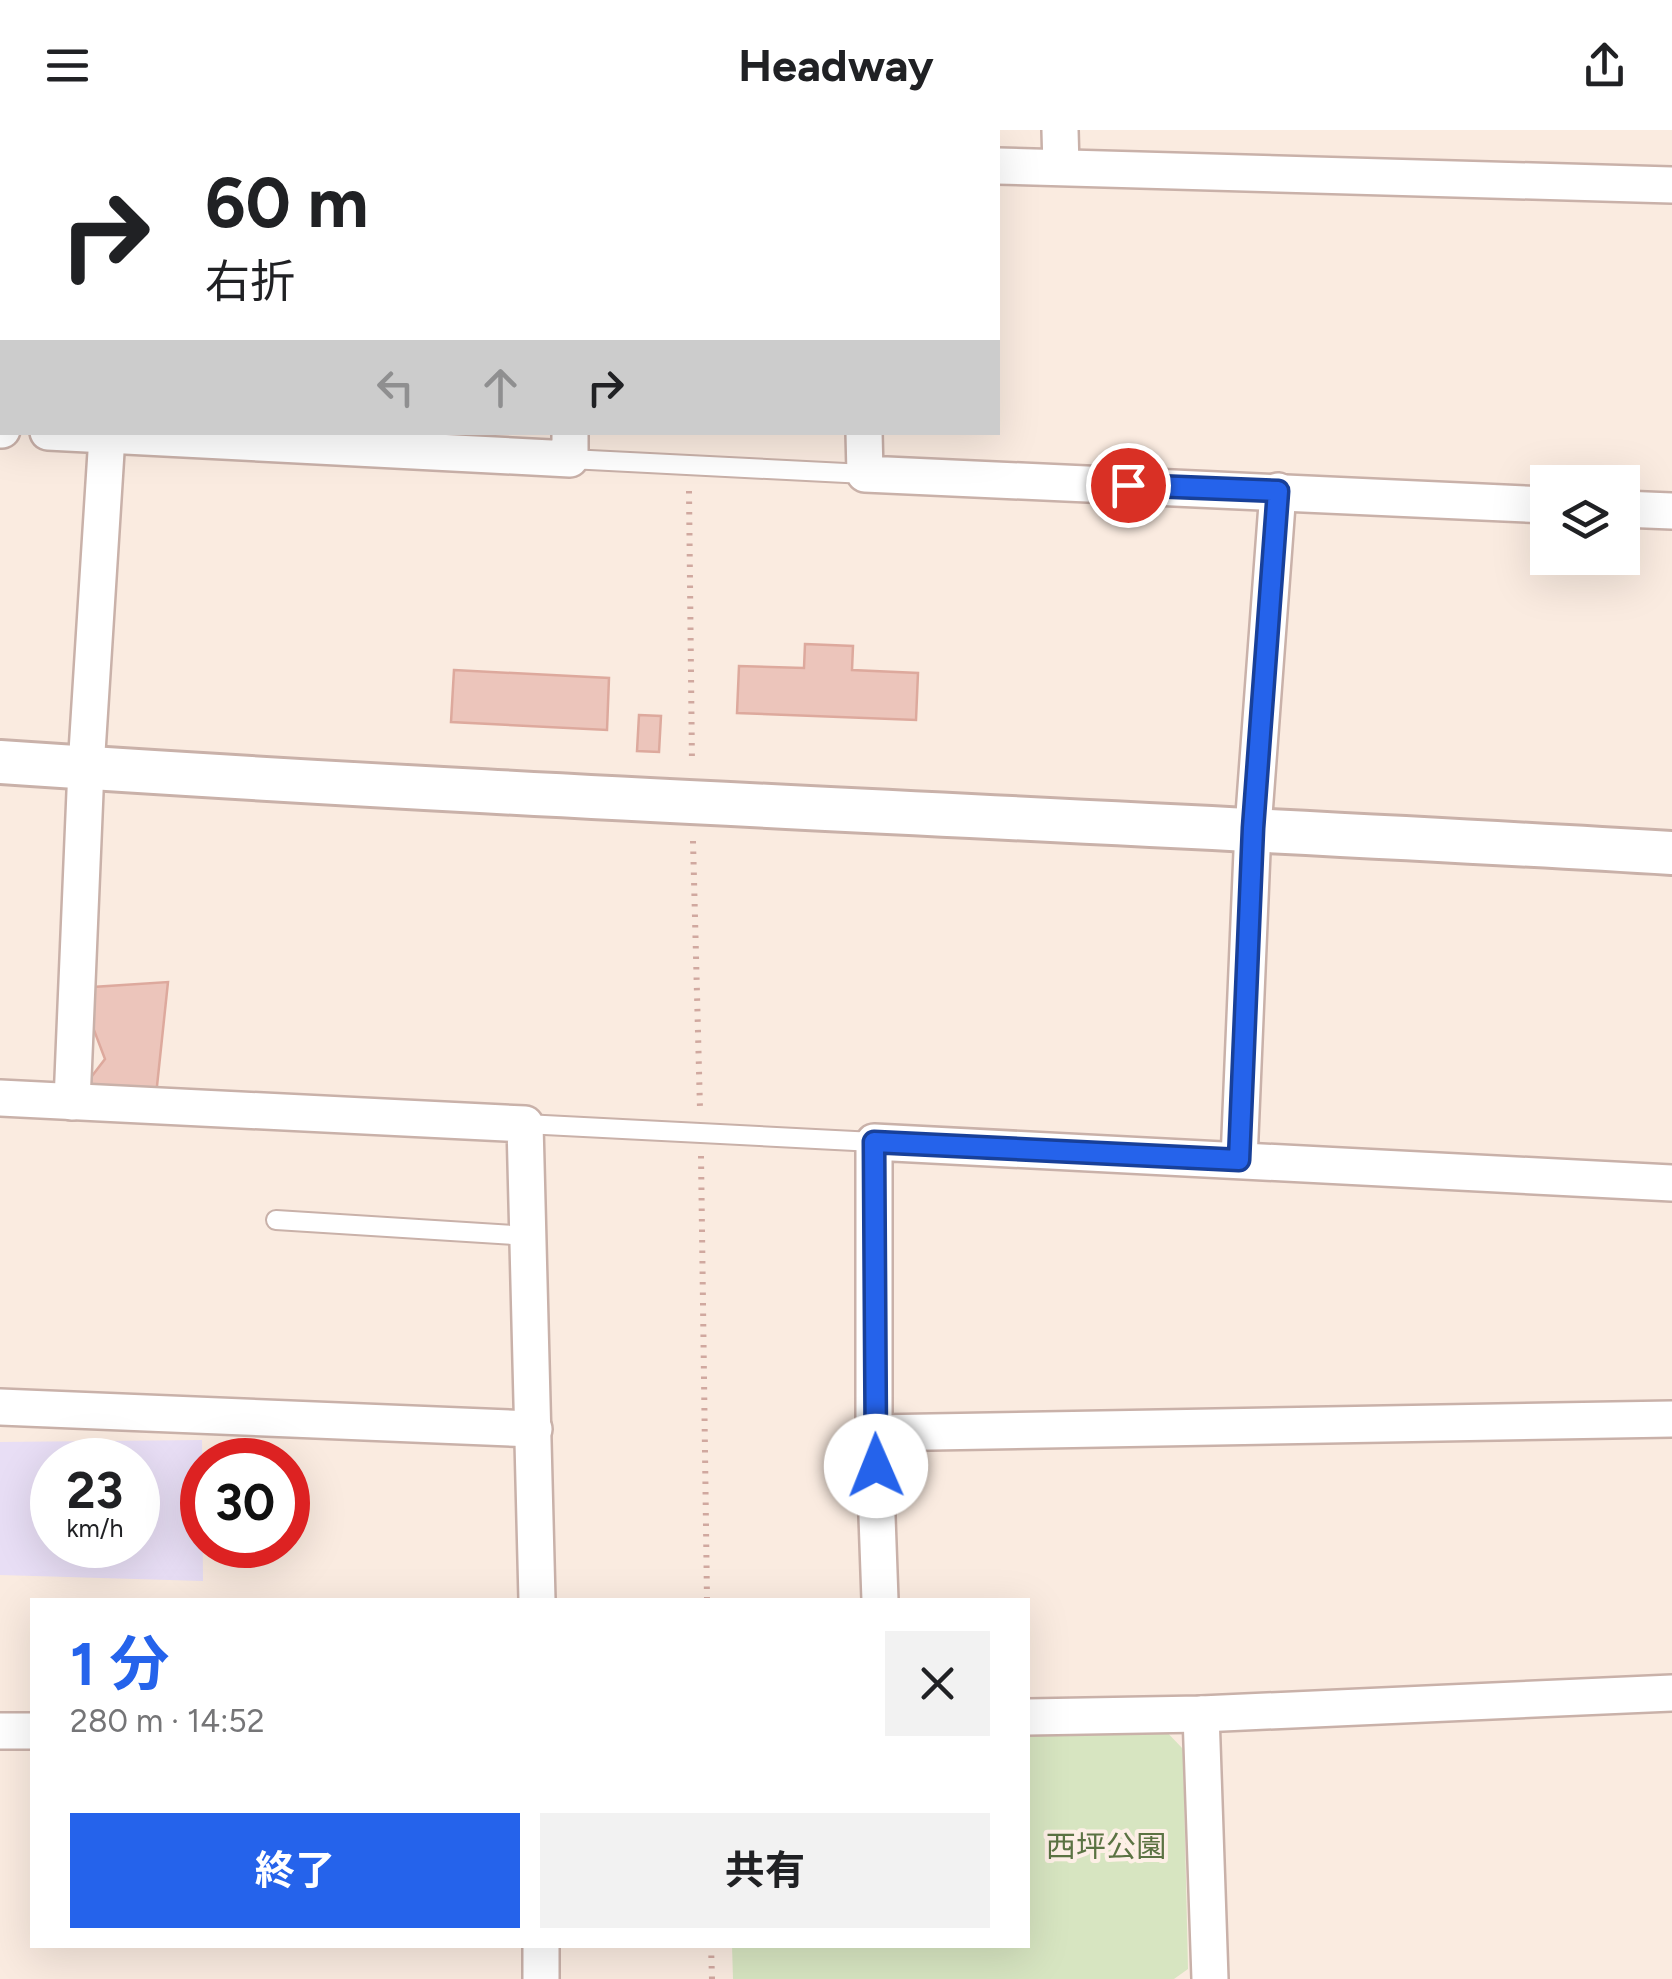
<!DOCTYPE html>
<html lang="ja">
<meta charset="utf-8">
<style>
body{margin:0;font-family:Figtree,"Noto Sans JP",sans-serif;background:#f2f2f2;color:#202124;height:100vh;display:flex;flex-direction:column;font-size:38px;white-space:nowrap}
*{box-sizing:border-box;margin:0}
p{font-size:32px;color:#757577}
.icon{flex:none;width:55px;height:55px;fill:none;stroke:currentColor;stroke-width:2;stroke-linecap:round;stroke-linejoin:round}
.map{position:relative;flex:1;overflow:hidden}
.panel{position:absolute;left:30px;top:1468px;width:1000px;height:350px;display:flex;flex-direction:column;background:#fff;border-radius:0px;box-shadow:0 10px 40px #0002}
.panel>*{flex:none}
.banner{position:absolute;left:0px;top:0px;width:1000px;height:305px;box-shadow:0 10px 40px #0002;background:#fff;color:#202124;overflow:hidden}
.controls{position:absolute;left:1530px;top:335px;display:grid;gap:20px}
.controls a{display:grid;place-items:center;width:110px;height:110px;border-radius:0px;background:#fff;box-shadow:0 10px 40px #0002;font-size:50px}
.speed{position:absolute;left:30px;top:1308px;display:flex;gap:20px;font-size:50px;font-weight:700;text-align:center}
.speed>*{display:grid;place-content:center;width:130px;height:130px;border-radius:50%;background:#fff;box-shadow:0 10px 40px #0002;line-height:1}
.speed small{font-size:25px;font-weight:400}
.speed .limit{border:15px solid #d22;background:#fff;color:#111}
.pin{position:absolute;display:grid;place-items:center;width:85px;height:85px;color:#fff;margin:-42px;border:5px solid #fff;border-radius:50%;box-shadow:0 2px 10px #0007}
.me{position:absolute;width:110px;margin:-55px;rotate:359deg;stroke-linejoin:round;filter:drop-shadow(0 0 8px #0008)}
.turn{display:flex;align-items:center;gap:35px;height:210px;padding:0 40px;font-size:45px}
.turn .icon{width:130px;height:130px;stroke-width:2.5}
.turn b{display:block;font-size:70px;line-height:85px}
.lanes{display:flex;align-items:center;height:95px;padding:0 40px;background:#0003;justify-content:center;gap:50px;direction:ltr}
.lanes .off{opacity:.35}
.round{display:grid;place-items:center;flex:none;width:105px;height:105px;border-radius:0px;background:#f2f2f2}
.summary{display:flex;align-items:center;justify-content:space-between;height:170px;padding:0 40px}
h1{font-size:60px;font-weight:700;line-height:75px;color:#2563eb}
.action{display:flex;gap:20px;margin-top:auto;padding:20px 40px}
.action a{flex:1;height:115px;border-radius:0px;background:#2563eb;color:#fff;font-size:40px;font-weight:700;line-height:115px;text-align:center}
.action a+a{background:#f2f2f2;color:#202124}
header{display:flex;justify-content:space-between;align-items:center;height:130px;padding:0 40px;background:#fff;font-size:45px;font-weight:700}
.map>svg:first-child{display:block}
.education{fill:#e8def5;fill-rule:evenodd}
.green{fill:#d7e5c1}
.building{fill:#ecc5bb;stroke:#dda99d;stroke-width:2.5}
.lines{fill:none;stroke-linecap:round;stroke-linejoin:round}
.service-casing{stroke:#c9b1a9;stroke-width:22}
.minor-casing{stroke:#c9b1a9;stroke-width:40}
.tertiary-casing{stroke:#c9b1a9;stroke-width:48}
.path{stroke:#d0a89f;stroke-width:6;stroke-dasharray:2.5 8;stroke-linecap:butt}
.service{stroke:#fff;stroke-width:18}
.minor{stroke:#fff;stroke-width:35}
.tertiary{stroke:#fff;stroke-width:42}
.route-casing{stroke:#184099;stroke-width:25}
.route{stroke:#2563eb;stroke-width:18}
.labels{text-anchor:middle;stroke-width:8;stroke-linejoin:round;paint-order:stroke}
.park-label{font-size:30px;fill:#5b7343;stroke:#fdefe6}
</style>
<header><svg class="icon" aria-label="menu" viewBox="0 0 24 24"><path d="M4 6h16M4 12h16M4 18h16"/></svg>Headway<svg class="icon" aria-label="share" viewBox="0 0 24 24"><path d="M12 15V3M7 8l5-5 5 5M5 13v7h14v-7"/></svg></header>
<div class="map">
<svg width="1672" height="1849" viewBox="0 0 1672 1849">
<rect width="100%" height="100%" fill="#faebe0"/>
<!-- education -->
<path class="education" d="M202 1310 203 1451 0 1445V1312ZM52 1330H138V1415H52Z"/>
<!-- green -->
<polygon class="green" points="1162,1597 1183,1619 1188,1839 1174,1849 733,1849 732,1815 1028,1815 1028,1601"/>
<!-- building -->
<g class="building">
<polygon points="805,514 853,516 852,540 918,543 916,590 737,583 739,536 804,538"/>
<polygon points="454,540 609,548 607,600 451,592"/>
<polygon points="639,585 661,586 659,622 637,621"/>
<polygon points="168,852 155,975 72,972 105,929 78,858"/>
</g>
<g class="lines">
<!-- service casing -->
<g class="service-casing">
<g id="service">
<polyline points="570,329 865,344"/>
<polyline points="525,994 874,1012"/>
<polyline points="276,1090 529,1106"/>
</g>
</g>
<!-- minor casing -->
<g class="minor-casing">
<g id="minor">
<polyline points="169,0 213,2"/>
<polyline points="570,0 570,2"/>
<polyline points="855,0 855,2"/>
<polyline points="1060,0 1061,37"/>
<polyline points="998,36 1672,55"/>
<polyline points="0,299 2,300"/>
<polyline points="48,302 570,329 570,302"/>
<polyline points="864,302 865,344 1548,375"/>
<polyline points="1622,379 1672,381"/>
<polyline points="0,968 525,994 537,1470"/>
<polyline points="72,972 86,638 107,306"/>
<polyline points="1239,1030 1253,698 1278,361"/>
<polyline points="0,1277 534,1299"/>
<polyline points="874,1303 1672,1289"/>
<polyline points="880,1470 874,1303 874,1012 1672,1053"/>
<polyline points="1201,1584 1210,1849"/>
<polyline points="1028,1587 1201,1584 1672,1563"/>
<polyline points="0,1601 32,1601"/>
<polyline points="541,1815 541,1849"/>
</g>
</g>
<!-- tertiary casing -->
<g class="tertiary-casing">
<path id="tertiary" d="M0 632C557 670 1115 690 1672 723"/>
</g>
<!-- path -->
<g class="path">
<polyline points="683,0 683,2"/>
<polyline points="689,361 692,634"/>
<polyline points="693,711 700,979"/>
<polyline points="701,1026 707,1470"/>
<polyline points="711,1815 712,1849"/>
</g>
<!-- service -->
<use href="#service" class="service"/>
<!-- minor -->
<use href="#minor" class="minor"/>
<!-- tertiary -->
<use href="#tertiary" class="tertiary"/>
</g>
<g class="lines">
<!-- route casing -->
<g class="route-casing">
<polyline id="route" points="876,1336 874,1012 1239,1030 1253,698 1278,361 1128,355"/>
</g>
<!-- route -->
<use href="#route" class="route"/>
</g>
<g class="labels">
<!-- park labels -->
<g class="park-label">
<text x="1106" y="1727">西坪公園</text>
</g>
</g>
</svg>
<div class="controls">
<a><svg class="icon" aria-label="layers" viewBox="0 0 24 24"><path d="M12 4l9 5-9 5-9-5zM3 14l9 5 9-5"/></svg></a>
</div>
<div class="speed"><div>23<small>km/h</small></div><div class="limit">30</div></div>
<div class="pin" style="left:1128px;top:355px;background:#d93025"><svg class="icon" aria-label="arrive" viewBox="0 0 24 24"><path d="M6 21V4h12l-3 4 3 4H6"/></svg></div>
<svg class="me" style="left:876px;top:1336px" viewBox="-20 -20 40 40"><circle r="19" fill="#fff"/><path d="M0-13L10 11 0 6-10 11z" fill="#2563eb"/></svg>
<div class="banner">
<div class="turn"><svg class="icon" aria-label="right" viewBox="0 0 24 24"><path d="M7 20v-9h11M14 6l5 5-5 5"/></svg><div><b>60 m</b>右折</div></div>
<div class="lanes"><svg class="icon off" aria-label="left" viewBox="0 0 24 24"><path d="M17 20v-9H6M10 6l-5 5 5 5"/></svg><svg class="icon off" aria-label="ahead" viewBox="0 0 24 24"><path d="M12 20V5M6 11l6-6 6 6"/></svg><svg class="icon" aria-label="right" viewBox="0 0 24 24"><path d="M7 20v-9h11M14 6l5 5-5 5"/></svg></div>
</div>
<section class="panel">
<div class="summary"><div><h1>1 分</h1><p>280 m · 14:52</p></div><a class="round"><svg class="icon" aria-label="close" viewBox="0 0 24 24"><path d="M6 6l12 12M18 6L6 18"/></svg></a></div>
<div class="action"><a>終了</a><a>共有</a></div>
</section>
</div>
